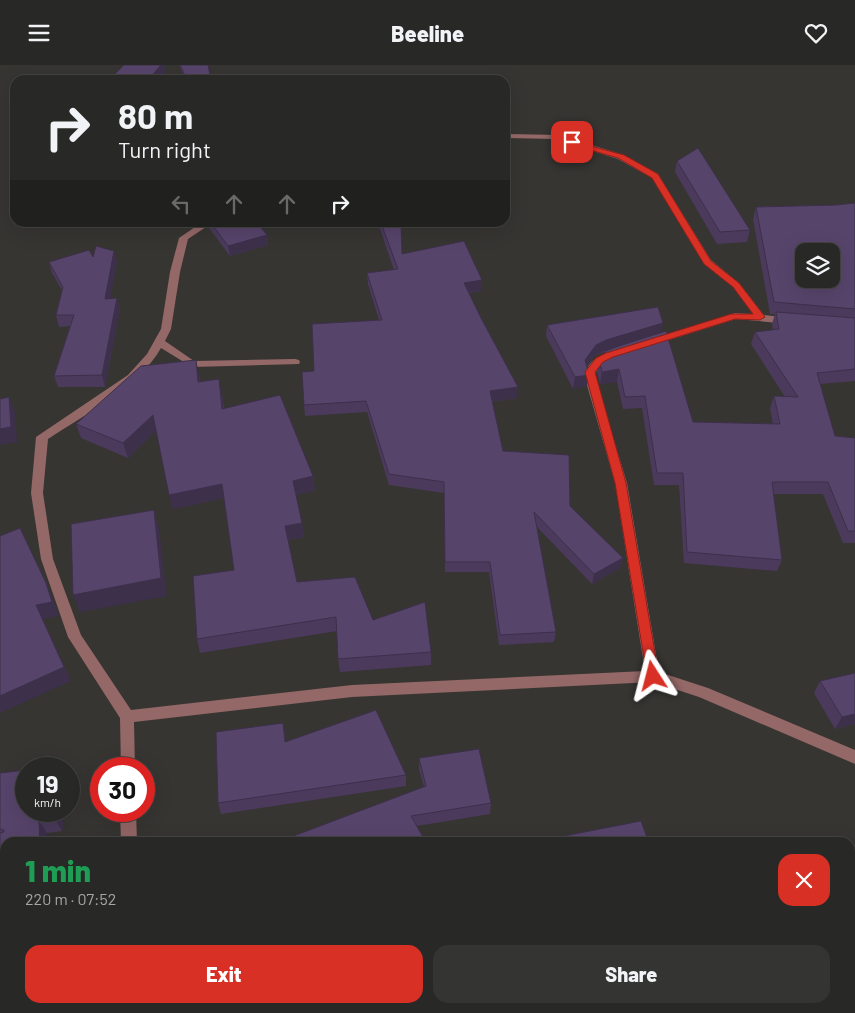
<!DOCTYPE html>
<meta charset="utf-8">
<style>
body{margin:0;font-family:Barlow,sans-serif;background:#343432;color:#f1f3f6;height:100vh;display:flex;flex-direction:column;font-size:19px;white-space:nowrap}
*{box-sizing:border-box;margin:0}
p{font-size:16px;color:#a5a6a7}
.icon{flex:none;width:28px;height:28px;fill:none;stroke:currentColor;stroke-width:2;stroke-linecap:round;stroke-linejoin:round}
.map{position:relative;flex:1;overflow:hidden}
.side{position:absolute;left:0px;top:772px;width:855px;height:176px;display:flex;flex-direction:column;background:#282826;border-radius:15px 15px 0 0;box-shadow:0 5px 20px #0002,0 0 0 1px #444443}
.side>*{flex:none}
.top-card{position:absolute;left:10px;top:10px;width:500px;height:152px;border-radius:15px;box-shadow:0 5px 20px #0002,0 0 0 1px #444443;background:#282826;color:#f1f3f6;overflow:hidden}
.buttons{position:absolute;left:795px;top:178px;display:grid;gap:10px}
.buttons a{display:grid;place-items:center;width:45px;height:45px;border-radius:10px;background:#282826;box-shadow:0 5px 20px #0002,0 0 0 1px #444443;font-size:25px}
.speed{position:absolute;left:15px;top:692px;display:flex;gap:10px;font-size:25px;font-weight:700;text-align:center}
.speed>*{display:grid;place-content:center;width:65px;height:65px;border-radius:50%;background:#282826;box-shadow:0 5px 20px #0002,0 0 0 1px #444443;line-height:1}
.speed small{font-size:12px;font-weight:400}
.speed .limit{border:8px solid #d22;background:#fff;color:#111}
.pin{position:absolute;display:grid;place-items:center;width:42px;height:42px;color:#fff;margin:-21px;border-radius:10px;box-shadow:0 2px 8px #0006}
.me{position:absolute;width:55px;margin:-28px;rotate:351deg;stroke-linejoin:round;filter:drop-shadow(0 0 4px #0008)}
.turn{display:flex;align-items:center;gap:18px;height:105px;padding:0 25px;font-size:22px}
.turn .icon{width:65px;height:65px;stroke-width:2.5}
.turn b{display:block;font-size:35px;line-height:42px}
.lanes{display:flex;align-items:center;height:48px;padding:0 25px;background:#0003;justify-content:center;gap:25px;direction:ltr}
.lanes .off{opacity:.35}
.round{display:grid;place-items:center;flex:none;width:52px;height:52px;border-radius:15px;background:#343432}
.head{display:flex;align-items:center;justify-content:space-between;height:85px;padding:0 25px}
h1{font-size:30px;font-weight:800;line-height:38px;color:#1e9e55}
.primary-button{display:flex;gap:10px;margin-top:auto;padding:10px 25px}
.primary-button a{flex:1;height:58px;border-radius:15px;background:#d93025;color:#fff;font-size:20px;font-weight:800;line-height:58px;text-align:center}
.primary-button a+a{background:#343432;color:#f1f3f6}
header{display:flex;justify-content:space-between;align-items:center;height:65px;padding:0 25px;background:#282826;font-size:22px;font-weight:800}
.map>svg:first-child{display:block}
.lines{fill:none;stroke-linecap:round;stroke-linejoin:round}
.minor{fill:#946867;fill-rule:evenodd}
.wall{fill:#4b3a5c}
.shaded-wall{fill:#3d304b}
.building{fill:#57446b;stroke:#3d304b;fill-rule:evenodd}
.route{fill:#d93025;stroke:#8d1f18}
</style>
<header><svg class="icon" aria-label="menu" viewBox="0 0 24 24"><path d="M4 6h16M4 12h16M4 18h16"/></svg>Beeline<svg class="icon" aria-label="heart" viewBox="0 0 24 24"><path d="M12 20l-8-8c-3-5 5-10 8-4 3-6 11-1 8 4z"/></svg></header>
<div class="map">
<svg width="855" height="948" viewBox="0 0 855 948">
<rect width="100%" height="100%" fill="#363532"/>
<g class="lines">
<!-- minor -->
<g class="minor">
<polygon points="505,69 559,70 624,90 658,109 711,195 739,218 764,250 790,253 795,256 790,259 736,254 656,279 648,279 647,277 648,275 735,248 753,249 733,222 704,199 652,113 618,94 555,74 505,73"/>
<path d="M201 158H212L188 174 180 207 171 264 165 276 194 296 295 294 299 295 300 297 299 299 192 302 161 283C140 321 84 350 48 374L43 428 53 494 81 570 131 645 352 620 645 606 615 418 585 313C586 296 600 290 614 286L619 289 618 291C606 295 596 300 595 313L627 418 659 607 708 623 855 685V699L699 632 653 617 352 632 134 657 135 704H121L120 653 68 572 41 494 31 428 36 372 128 310 147 289 161 264 170 207 179 173Z"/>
<polygon points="120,746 136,746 137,778 121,778"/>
<rect x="120" y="944" width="18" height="4"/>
<polygon points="396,944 436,944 434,948 394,948"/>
<polygon points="741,944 765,944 767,948 743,948"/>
</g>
</g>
<!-- wall -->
<g class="wall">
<polygon points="179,0 208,0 211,15 185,15"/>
<polygon points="677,96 750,165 747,177 717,179 675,107"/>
<polygon points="855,138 855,316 820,319 835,371 855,373 855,478 843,478 823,429 773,429 782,495 777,506 684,498 679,420 654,420 642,343 623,344 617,317 600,319 597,307 599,295 610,285 594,291 587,302 587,321 573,324 546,271 547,260 661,268 693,357 773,359 770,343 774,331 785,332 751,279 755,267 773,265 772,259 775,249 770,249 753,154 756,142 837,140"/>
<polygon points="208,158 257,158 267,170 268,180 230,191 209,163"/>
<polygon points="378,158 401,158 402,189 481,226 469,228 517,333 492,337 503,386 570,441 623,493 620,503 592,519 537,462 556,567 554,577 499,580 489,507 445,507 444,428 389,420 367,347 305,351 304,340 314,306 379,255 368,219 367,208 394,205"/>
<polygon points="93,192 117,197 110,233 117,233 120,244 105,322 58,322 54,311 70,261 59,262 56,250 62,225 52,208 49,197"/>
<polygon points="199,309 200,317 222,329 224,343 313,411 315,425 296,430 302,458 304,472 288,475 297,517 373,555 431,587 431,600 340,607 338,594 337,566 200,588 197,574 234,505 224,433 173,444 156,365 128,393 81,373 76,359"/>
<polygon points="855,608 855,659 835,664 814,628 820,616"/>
<polygon points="286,669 286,676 406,710 406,721 221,749 218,738"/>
<polygon points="419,693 491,738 490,749 417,761 423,772 423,778 275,778 424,722 419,704"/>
<polygon points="0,708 26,746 64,746 62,766 47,768 47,778 5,778 5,944 88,944 89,948 0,948"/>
<polygon points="816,944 850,944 855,948 819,948"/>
</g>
<!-- shaded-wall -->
<g class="shaded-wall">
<polygon points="161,0 164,0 166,8 159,15 148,15"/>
<polygon points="267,170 268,180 230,191 228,181"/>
<polygon points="114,186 117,197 108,245 105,234"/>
<polygon points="482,215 481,226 464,228 464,218"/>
<polygon points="117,233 120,244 105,322 102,310"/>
<polygon points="663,258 660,269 604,286 594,291 583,306 585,295 596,280 606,275"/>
<polygon points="196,295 199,309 201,331 198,317"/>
<polygon points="619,304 617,317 600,319 602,307"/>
<polygon points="589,310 587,321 573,324 575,312"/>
<polygon points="219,314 222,329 225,358 222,344"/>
<polygon points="518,322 517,333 489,337 490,326"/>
<polygon points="9,332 15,347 17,377 0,380 0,364"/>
<polygon points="153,350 157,364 128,393 123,378"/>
<polygon points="313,411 315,425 295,430 293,416"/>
<polygon points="222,419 225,433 173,444 169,430"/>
<polygon points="154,445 159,463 167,531 80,547 73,530"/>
<polygon points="302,458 304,472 287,475 285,461"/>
<polygon points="623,493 620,503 592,519 594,509"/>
<polygon points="46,518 52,532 59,551 43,554 71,616 0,648 0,631"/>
<polygon points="855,649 855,659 835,664 842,652"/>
<polygon points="283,658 286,669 287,688 285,677"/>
<polygon points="56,746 64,746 62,766 55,754"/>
<polygon points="39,756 47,768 47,778 40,778"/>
<polygon points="423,772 423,778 411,778"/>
<polygon points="82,944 88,944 89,948 83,948"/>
</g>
<!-- building -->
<g class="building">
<polygon points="124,0 161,0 148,15 109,15"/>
<polygon points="180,0 208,0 211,15 187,15"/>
<polygon points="698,83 750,165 720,167 677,96"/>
<path d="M855 138V244L774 237 756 142 837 140ZM804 186H831V214H804Z"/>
<polygon points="211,158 257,158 267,170 228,181"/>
<polygon points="381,158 401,158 402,189 464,176 482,215 464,218 481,253 518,322 490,326 503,386 569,390 570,441 623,493 594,509 534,447 556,567 500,570 490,497 445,497 444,417 389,409 366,336 304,340 302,307 314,306 312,259 382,255 367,208 398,204"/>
<polygon points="96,181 114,186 105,234 117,233 102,310 54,311 74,250 56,250 63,222 49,197 89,185 93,192"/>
<polygon points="658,242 663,258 606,275 596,280 585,295 589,310 575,312 547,260"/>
<polygon points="776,247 855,253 855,304 817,308 835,371 855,373 855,466 848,466 828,417 772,417 782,495 687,487 683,408 657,408 645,331 625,332 619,304 602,307 599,295 606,286 616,282 666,266 693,357 780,359 774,331 798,332 755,267 779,264"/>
<polygon points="196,295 198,317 219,314 222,344 280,330 313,411 293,416 302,458 285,461 297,517 355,512 373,555 425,537 431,587 338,594 336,552 197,574 193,511 234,505 222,419 169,430 153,350 123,378 76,359 141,301"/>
<polygon points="9,332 11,362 0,364 0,334"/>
<polygon points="154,445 161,513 73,530 71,459"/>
<polygon points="20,463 46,518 52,537 36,540 64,602 0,631 0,471"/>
<polygon points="855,608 855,649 842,652 820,616"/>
<polygon points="376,645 406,710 218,738 216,667 283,658 285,677"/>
<polygon points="479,684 491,738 411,751 423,772 411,778 275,778 426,721 419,693"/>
<polygon points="62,702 61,704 41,704"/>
<polygon points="26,705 26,746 56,746 55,754 39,756 40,778 5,778 5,944 82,944 83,948 0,948 0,768 4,767 4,765 0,764 0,708"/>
<polygon points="641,756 649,778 533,777"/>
<polygon points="855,914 855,948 832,948 829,944 850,944 850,917"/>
</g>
<!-- route -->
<polygon class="route" points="569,75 624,90 658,109 711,196 739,218 765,252 760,255 735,254 613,292 603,297 595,307 626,418 659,611 657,615 653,617 648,615 647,611 615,418 585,307 596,293 606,288 731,249 753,249 733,222 704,199 652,113 618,93 569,79"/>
</svg>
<div class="buttons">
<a><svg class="icon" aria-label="layers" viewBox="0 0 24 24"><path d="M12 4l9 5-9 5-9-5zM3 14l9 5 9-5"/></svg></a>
</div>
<div class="speed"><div>19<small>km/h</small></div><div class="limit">30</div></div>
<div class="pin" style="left:572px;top:77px;background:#d93025"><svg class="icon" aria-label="arrive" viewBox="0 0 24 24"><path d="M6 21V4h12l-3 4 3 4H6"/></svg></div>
<svg class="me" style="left:653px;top:611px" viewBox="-20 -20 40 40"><path d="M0-17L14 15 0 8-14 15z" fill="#d93025" stroke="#fff" stroke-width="4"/></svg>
<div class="top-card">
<div class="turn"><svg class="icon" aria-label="right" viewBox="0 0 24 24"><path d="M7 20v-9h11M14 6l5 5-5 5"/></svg><div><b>80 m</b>Turn right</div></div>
<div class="lanes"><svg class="icon off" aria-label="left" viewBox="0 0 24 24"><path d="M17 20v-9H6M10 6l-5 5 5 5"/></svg><svg class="icon off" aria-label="ahead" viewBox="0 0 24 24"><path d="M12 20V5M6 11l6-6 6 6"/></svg><svg class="icon off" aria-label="ahead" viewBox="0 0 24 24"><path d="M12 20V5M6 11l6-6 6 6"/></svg><svg class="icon" aria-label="right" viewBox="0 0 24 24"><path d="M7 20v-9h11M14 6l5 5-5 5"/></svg></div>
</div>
<section class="side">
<div class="head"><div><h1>1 min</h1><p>220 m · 07:52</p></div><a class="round" style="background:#d93025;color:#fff"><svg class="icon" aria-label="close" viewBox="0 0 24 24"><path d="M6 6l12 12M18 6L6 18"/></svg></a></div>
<div class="primary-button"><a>Exit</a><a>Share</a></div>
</section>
</div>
